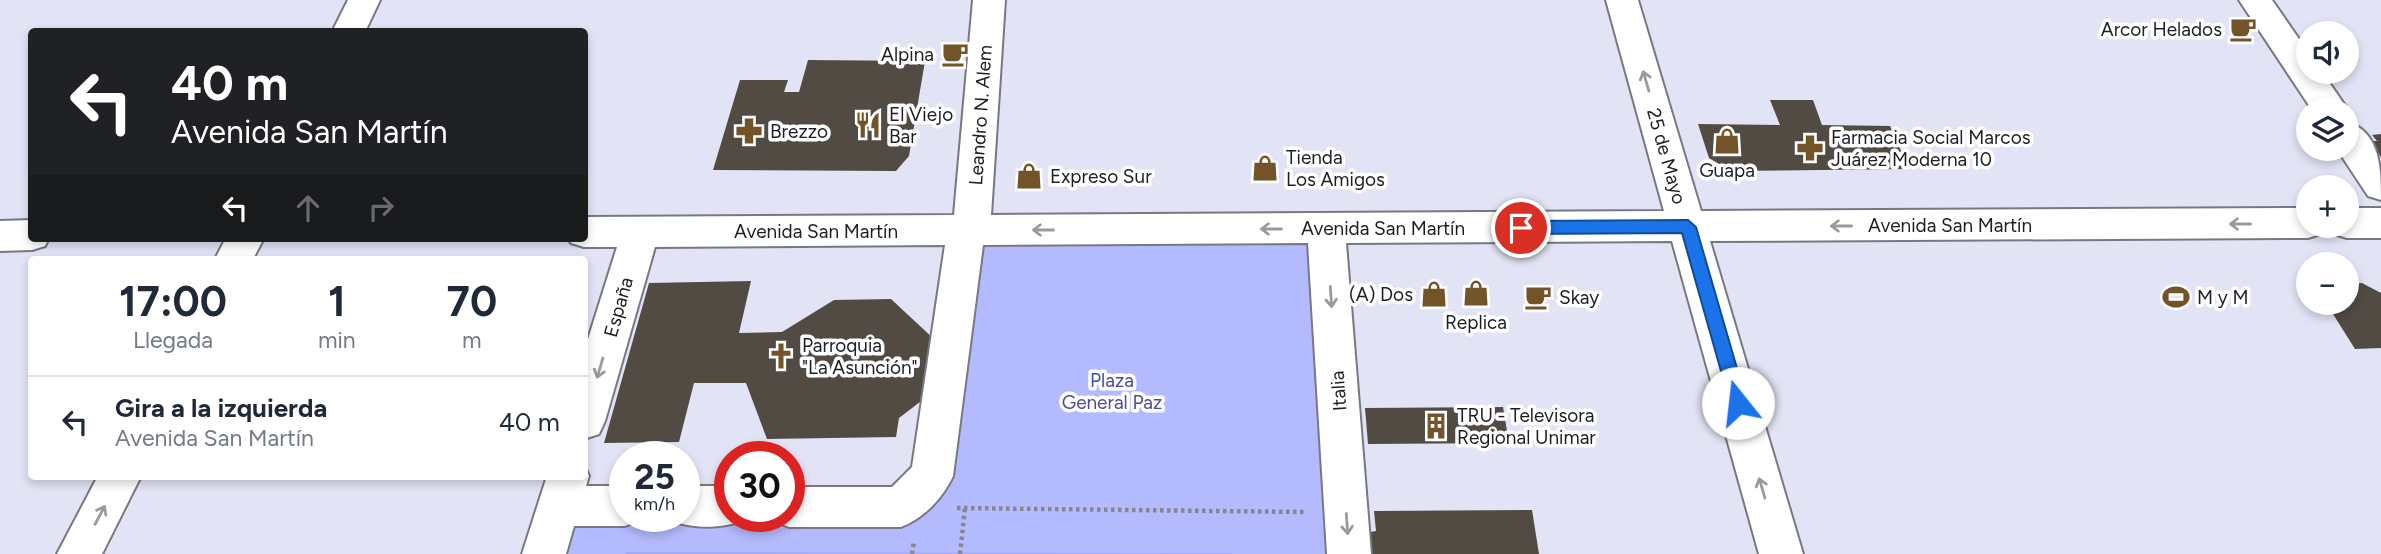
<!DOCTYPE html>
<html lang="es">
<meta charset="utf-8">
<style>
body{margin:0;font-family:Figtree,sans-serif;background:#f2f2f3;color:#1f2937;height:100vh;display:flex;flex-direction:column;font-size:26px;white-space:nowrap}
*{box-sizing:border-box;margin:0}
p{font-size:23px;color:#747a83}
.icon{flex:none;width:38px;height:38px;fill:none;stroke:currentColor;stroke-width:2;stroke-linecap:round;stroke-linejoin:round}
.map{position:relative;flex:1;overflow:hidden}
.side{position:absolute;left:28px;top:256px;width:560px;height:224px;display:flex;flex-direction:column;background:#fff;border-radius:7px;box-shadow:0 4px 10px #0003}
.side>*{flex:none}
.hud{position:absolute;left:28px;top:28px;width:560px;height:214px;border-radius:7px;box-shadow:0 4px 10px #0003;background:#202124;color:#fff;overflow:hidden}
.tools{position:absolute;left:2296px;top:21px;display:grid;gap:14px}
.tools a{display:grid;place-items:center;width:63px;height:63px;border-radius:50%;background:#fff;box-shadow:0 4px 10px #0003;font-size:35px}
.speed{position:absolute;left:609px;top:441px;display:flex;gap:14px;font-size:35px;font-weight:700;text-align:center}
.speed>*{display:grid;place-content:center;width:91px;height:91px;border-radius:50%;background:#fff;box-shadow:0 4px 10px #0003;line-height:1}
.speed small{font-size:18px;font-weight:400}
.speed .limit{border:10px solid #d22;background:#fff;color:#111}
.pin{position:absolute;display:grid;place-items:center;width:60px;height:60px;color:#fff;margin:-30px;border:4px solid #fff;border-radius:50%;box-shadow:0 2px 7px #0007}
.me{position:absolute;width:77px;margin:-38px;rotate:344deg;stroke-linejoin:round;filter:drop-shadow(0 0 5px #0008)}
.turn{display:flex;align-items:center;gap:24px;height:147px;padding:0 28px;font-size:32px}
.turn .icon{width:91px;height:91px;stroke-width:2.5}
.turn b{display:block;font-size:49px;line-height:60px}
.lanes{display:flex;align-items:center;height:66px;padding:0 28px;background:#0003;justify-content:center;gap:35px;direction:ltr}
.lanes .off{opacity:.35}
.eta{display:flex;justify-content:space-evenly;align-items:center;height:119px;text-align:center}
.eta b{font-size:42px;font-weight:700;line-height:49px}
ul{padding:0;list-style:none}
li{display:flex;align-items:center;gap:21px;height:91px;padding:0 28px;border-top:2px solid #e0e1e3}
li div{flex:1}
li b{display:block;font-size:26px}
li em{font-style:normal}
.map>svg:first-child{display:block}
.built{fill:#e2e4f6;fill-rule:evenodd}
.green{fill:#b3bbfe}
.forest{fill:#a3aaf3}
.building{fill:#514b44}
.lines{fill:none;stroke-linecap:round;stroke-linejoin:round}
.minor-casing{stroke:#777881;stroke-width:4}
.path{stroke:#86878e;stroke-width:4.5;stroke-dasharray:3.5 3.5;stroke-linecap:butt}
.minor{fill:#fff;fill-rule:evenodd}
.oneway{stroke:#999a9b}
.route{fill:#1a73e8;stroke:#114b97;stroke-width:2}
.labels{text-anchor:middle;stroke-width:7;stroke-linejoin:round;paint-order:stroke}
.poi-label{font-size:19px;fill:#1d1e21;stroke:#fff;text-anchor:start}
.street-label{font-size:19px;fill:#1d1e21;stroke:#fff}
.park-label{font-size:19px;fill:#494a9f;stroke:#fff}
</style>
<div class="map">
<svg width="2381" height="554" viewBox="0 0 2381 554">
<rect width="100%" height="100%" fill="#eef0fa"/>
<!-- built -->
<path class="built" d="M0 0H2381V554H0ZM32 32H584V238H32ZM2308 33H2347V72H2308ZM2308 110H2347V149H2308ZM2308 187H2347V226H2308ZM32 259H584V476H32ZM2308 264H2347V303H2308ZM625 457H684V516H625ZM730 457H789V516H730Z"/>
<!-- green -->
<path class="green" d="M1324 227 1345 554H555L568 509C679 523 791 516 902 511L966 241Z"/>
<!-- forest -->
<polygon class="forest" points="627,552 1231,553 1233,554 625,554"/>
<!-- building -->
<g class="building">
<polygon points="808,60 925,61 909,156 896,171 713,170 740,80 788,80 784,92 799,92"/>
<polygon points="1770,100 1813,100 1822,125 1890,126 1909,169 1731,171 1709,158 1698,124 1780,125"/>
<polygon points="2381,134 2381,157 2369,141 2377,141 2372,135"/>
<polygon points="751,281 739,333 782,332 834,300 891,299 935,340 929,395 899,418 896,437 767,439 746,383 694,383 679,442 604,443 649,283"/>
<polygon points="2362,283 2381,293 2381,348 2355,349 2326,303 2347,303 2347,284"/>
<polygon points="1503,407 1509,443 1368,444 1365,408"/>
<polygon points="1532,510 1539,554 1372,554 1370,532 1376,531 1374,511"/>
</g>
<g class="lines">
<!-- minor casing -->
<g class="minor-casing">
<g id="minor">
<polygon points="348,0 380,0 365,32 332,32"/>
<path d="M973 0H1005L991 215 1664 211 1606 0H1638L1701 211 2308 208V226H2325L2321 234 2308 238 1710 241 1803 554H1759L1672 241 1346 243 1371 554H1327L1308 243 983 245 953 476C943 498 924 518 901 527H789L774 521 772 516H789V487H892L912 467 945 245 655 247 605 421 599 434 584 439V352L617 247H584L571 243 568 238H584V217L954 215Z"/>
<polygon points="2239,0 2272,0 2308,52 2308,72 2322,72 2348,110 2347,111 2312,110"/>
<path d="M2347 122C2381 132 2381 170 2381 200L2368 196 2337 149H2347Z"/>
<polygon points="2347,208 2381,208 2381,238 2347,238 2334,234 2330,226 2347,226"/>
<polygon points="32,220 32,238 49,238 45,246 32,250 0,251 0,221"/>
<polygon points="226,238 264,238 253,259 215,259"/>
<polygon points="584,465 589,476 586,486 625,486 625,516 642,516 640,520 625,526 574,526 566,554 522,554 547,476 584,476"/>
<polygon points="98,476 141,476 102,554 57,554"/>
<path d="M684 486H730V516H747L745 520C722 529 692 529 669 520L667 516H684Z"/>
</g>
</g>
<!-- path -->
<g class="path">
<polyline points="957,508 1306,512"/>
<polyline points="912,554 914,541"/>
<polyline points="960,554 965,508"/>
</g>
<!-- minor -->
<use href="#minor" class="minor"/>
</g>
<!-- one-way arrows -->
<defs><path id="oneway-shaft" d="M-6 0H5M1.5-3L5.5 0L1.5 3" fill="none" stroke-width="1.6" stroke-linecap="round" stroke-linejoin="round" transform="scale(1.75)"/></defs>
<g class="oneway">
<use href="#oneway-shaft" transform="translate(1646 81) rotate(-106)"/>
<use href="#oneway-shaft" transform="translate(2240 224) rotate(180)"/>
<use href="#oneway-shaft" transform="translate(1841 226) rotate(180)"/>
<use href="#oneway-shaft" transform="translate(1271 229) rotate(180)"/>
<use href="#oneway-shaft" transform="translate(1043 230) rotate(180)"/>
<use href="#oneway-shaft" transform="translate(1331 297) rotate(86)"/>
<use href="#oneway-shaft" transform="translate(600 368) rotate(106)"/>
<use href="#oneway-shaft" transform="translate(1762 488) rotate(-106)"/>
<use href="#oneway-shaft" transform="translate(100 515) rotate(-62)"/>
<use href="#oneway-shaft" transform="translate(1347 524) rotate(86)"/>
</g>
<!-- route -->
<polygon class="route" points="1688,220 1696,227 1747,403 1738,410 1730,403 1682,233 1521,234 1513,228 1521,221"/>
<!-- icons -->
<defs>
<g id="cafe-bare" transform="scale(2.1)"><path d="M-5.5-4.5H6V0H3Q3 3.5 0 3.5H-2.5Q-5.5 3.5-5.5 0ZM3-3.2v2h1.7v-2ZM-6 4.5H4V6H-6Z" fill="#735429" stroke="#fff" stroke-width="2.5" paint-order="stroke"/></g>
<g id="restaurant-bare" transform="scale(2.1)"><path d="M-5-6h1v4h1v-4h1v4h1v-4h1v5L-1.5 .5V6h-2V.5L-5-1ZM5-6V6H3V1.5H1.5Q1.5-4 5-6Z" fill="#735429" stroke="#fff" stroke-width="2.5" paint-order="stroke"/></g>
<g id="pharmacy-bare" transform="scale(2.1)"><path d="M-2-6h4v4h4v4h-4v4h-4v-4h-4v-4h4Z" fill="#735429" stroke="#fff" stroke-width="2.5" paint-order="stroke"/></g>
<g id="shop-bare" transform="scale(2.1)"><path d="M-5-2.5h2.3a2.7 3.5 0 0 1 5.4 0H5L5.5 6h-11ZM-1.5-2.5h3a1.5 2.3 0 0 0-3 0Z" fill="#735429" stroke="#fff" stroke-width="2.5" paint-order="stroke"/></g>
<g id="stadium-bare" transform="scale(2.1)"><path d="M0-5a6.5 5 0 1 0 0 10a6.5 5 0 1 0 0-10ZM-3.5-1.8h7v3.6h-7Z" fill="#735429" stroke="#fff" stroke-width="2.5" paint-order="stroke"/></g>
<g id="church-bare" transform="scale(2.1)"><path d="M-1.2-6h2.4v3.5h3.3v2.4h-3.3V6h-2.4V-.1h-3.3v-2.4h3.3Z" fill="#735429" stroke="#fff" stroke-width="2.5" paint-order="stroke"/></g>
<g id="building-bare" transform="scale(2.1)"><path d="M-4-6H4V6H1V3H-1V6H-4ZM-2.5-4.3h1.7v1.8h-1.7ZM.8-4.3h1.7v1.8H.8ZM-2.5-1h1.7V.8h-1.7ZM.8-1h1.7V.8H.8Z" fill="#735429" stroke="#fff" stroke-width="2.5" paint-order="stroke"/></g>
</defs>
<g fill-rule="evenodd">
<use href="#cafe-bare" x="2243" y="29"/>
<use href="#cafe-bare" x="955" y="54"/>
<use href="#restaurant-bare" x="868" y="125"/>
<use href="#pharmacy-bare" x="749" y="131"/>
<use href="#shop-bare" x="1727" y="141"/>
<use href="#pharmacy-bare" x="1810" y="148"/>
<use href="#shop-bare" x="1265" y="168"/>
<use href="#shop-bare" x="1029" y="176"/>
<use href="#shop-bare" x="1476" y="293"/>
<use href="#shop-bare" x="1434" y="294"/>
<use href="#cafe-bare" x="1538" y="297"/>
<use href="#stadium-bare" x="2176" y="297"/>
<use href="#church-bare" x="781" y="356"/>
<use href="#building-bare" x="1436" y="426"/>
</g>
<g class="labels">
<!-- poi labels -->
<g class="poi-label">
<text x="2222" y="36" text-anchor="end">Arcor Helados</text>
<text x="934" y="61" text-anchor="end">Alpina</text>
<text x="889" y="121">El Viejo<tspan x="889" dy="22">Bar</tspan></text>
<text x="770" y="138">Brezzo</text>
<text x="1831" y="144">Farmacia Social Marcos<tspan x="1831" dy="22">Juárez Moderna 10</tspan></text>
<text x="1286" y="164">Tienda<tspan x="1286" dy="22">Los Amigos</tspan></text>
<text x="1727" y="177" text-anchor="middle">Guapa</text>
<text x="1050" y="183">Expreso Sur</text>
<text x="1413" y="301" text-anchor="end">(A) Dos</text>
<text x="1559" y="304">Skay</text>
<text x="2197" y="304">M y M</text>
<text x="1476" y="329" text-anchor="middle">Replica</text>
<text x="802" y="352">Parroquia<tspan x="802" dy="22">"La Asunción"</tspan></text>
<text x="1457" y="422">TRU - Televisora<tspan x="1457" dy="22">Regional Unimar</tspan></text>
</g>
<!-- street labels -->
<g class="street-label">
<text transform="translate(980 115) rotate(-86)" y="7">Leandro N. Alem</text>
<text transform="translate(1667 156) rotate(74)" y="7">25 de Mayo</text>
<text x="1950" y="232">Avenida San Martín</text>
<text x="1383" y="235">Avenida San Martín</text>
<text x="816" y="238">Avenida San Martín</text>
<text transform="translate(618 307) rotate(-74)" y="7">España</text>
<text transform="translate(1338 391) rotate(-94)" y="7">Italia</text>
</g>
<!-- park labels -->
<g class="park-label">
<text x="1112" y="387">Plaza<tspan x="1112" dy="22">General Paz</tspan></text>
</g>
</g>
</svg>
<div class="tools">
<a><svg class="icon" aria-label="sound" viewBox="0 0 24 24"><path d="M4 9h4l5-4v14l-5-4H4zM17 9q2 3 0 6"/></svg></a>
<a><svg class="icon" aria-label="layers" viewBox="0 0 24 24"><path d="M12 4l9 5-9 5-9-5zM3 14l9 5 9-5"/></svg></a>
<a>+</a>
<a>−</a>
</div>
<div class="speed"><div>25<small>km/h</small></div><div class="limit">30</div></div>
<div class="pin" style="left:1521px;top:228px;background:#d93025"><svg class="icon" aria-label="arrive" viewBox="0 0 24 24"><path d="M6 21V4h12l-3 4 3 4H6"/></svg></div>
<svg class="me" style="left:1738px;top:403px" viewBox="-20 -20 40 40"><circle r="19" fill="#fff"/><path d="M0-13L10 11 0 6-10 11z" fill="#1a73e8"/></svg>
<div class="hud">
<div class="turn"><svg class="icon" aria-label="left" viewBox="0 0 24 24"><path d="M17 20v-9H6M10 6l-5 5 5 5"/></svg><div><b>40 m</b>Avenida San Martín</div></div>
<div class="lanes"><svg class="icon" aria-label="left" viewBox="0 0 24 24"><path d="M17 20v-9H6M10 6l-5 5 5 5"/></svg><svg class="icon off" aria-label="ahead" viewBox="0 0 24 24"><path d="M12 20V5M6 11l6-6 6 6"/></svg><svg class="icon off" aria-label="right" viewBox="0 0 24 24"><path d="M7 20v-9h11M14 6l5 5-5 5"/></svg></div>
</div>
<section class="side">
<div class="eta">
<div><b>17:00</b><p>Llegada</p></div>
<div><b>1</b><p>min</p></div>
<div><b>70</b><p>m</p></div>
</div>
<ul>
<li><svg class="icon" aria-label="left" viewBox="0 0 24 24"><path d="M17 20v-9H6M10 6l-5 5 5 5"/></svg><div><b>Gira a la izquierda</b><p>Avenida San Martín</p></div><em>40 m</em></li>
</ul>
</section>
</div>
